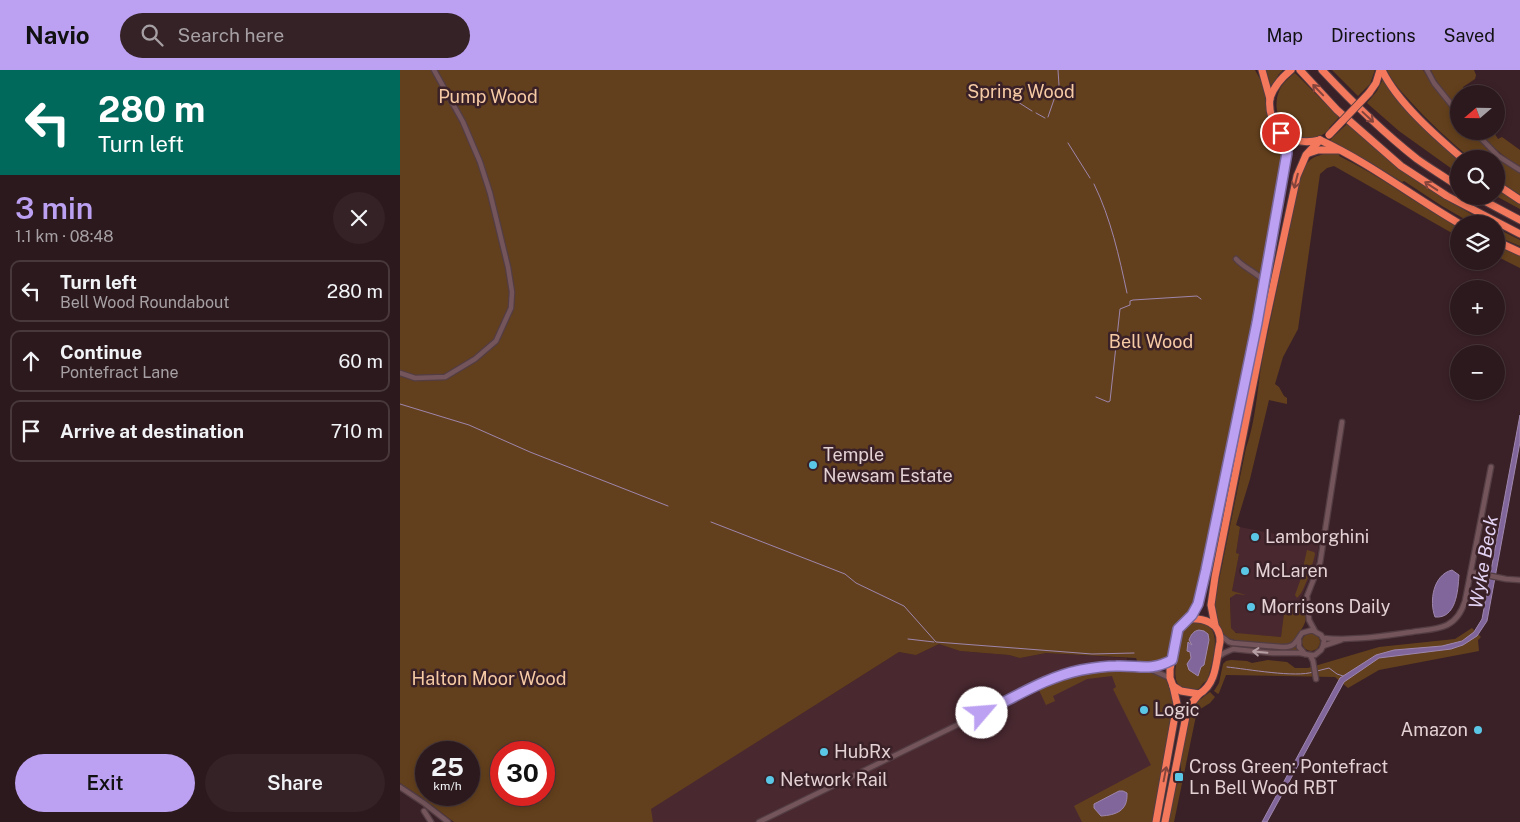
<!DOCTYPE html>
<meta charset="utf-8">
<style>
body{margin:0;font-family:"Public Sans",sans-serif;background:#342226;color:#f1f3f6;height:100vh;display:flex;flex-direction:column;font-size:19px;white-space:nowrap}
*{box-sizing:border-box;margin:0}
p{font-size:16px;color:#a6a0a4}
.icon{flex:none;width:28px;height:28px;fill:none;stroke:currentColor;stroke-width:2;stroke-linecap:round;stroke-linejoin:round}
.map{position:relative;flex:1;overflow:hidden}
.drawer{display:flex;flex-direction:column;background:#2c191d;width:400px}
.drawer>*{flex:none}
.top-card{background:#00695c;color:#fff;overflow:hidden}
.needle{width:32px;rotate:250deg}
.tools{position:absolute;left:1050px;top:15px;display:grid;gap:10px}
.tools a{display:grid;place-items:center;width:55px;height:55px;border-radius:50%;background:#2c191d;box-shadow:0 2px 8px #0003,0 0 0 1px #48383b;font-size:25px}
.speed{position:absolute;left:15px;top:671px;display:flex;gap:10px;font-size:25px;font-weight:700;text-align:center}
.speed>*{display:grid;place-content:center;width:65px;height:65px;border-radius:50%;background:#2c191d;box-shadow:0 2px 8px #0003,0 0 0 1px #48383b;line-height:1}
.speed small{font-size:12px;font-weight:400}
.speed .limit{border:8px solid #d22;background:#fff;color:#111}
.pin{position:absolute;display:grid;place-items:center;width:42px;height:42px;color:#fff;margin:-21px;border:2px solid #fff;border-radius:50%;box-shadow:0 1px 5px #0007}
.me{position:absolute;width:55px;margin:-28px;rotate:63deg;stroke-linejoin:round;filter:drop-shadow(0 0 4px #0008)}
.turn{display:flex;align-items:center;gap:18px;height:105px;padding:0 15px;font-size:22px}
.turn .icon{width:65px;height:65px;stroke-width:2.5}
.turn b{display:block;font-size:35px;line-height:42px}
.round{display:grid;place-items:center;flex:none;width:52px;height:52px;border-radius:26px;background:#342226}
.overview{display:flex;align-items:center;justify-content:space-between;height:85px;padding:0 15px}
h1{font-size:30px;font-weight:600;line-height:38px;color:#bca0f2}
.primary-button{display:flex;gap:10px;margin-top:auto;padding:10px 15px}
.primary-button a{flex:1;height:58px;border-radius:30px;background:#bca0f2;color:#111;font-size:20px;font-weight:600;line-height:58px;text-align:center}
.primary-button a+a{background:#342226;color:#f1f3f6}
ul{padding:0;list-style:none}
li{display:flex;align-items:center;gap:15px;height:62px;margin:0 10px 8px;padding:0 5px;border:2px solid #48383b;border-radius:10px}
li div{flex:1}
li b{display:block;font-size:19px}
li em{font-style:normal}
header{display:flex;align-items:center;gap:30px;box-sizing:border-box;height:70px;padding:0 25px;background:#bca0f2;color:#111}
header strong{font-size:24px}
nav{display:flex;gap:28px;margin-inline-start:auto;font-size:18px}
.search{width:350px;height:45px;background:#342226;display:flex;align-items:center;gap:12px;box-sizing:border-box;padding:0 18px;border-radius:28px;color:#a6a0a4;font-size:19px}
main{display:flex;flex:1;min-height:0}
.map>svg:first-child{display:block}
.built{fill:#492830}
.green{fill:#63401d;fill-rule:evenodd}
.water{fill:#81669c;stroke:#9e86ad}
.lines{fill:none;stroke-linecap:round;stroke-linejoin:round}
.stream{stroke:#9e86ad;stroke-width:1}
.minor-casing{stroke:#533d43;stroke-width:7}
.highway-casing{stroke:#533d43;stroke-width:9}
.minor{stroke:#73555b;stroke-width:4.5}
.highway{stroke:#f4785c;stroke-width:7}
.highway-bridge-casing{stroke:#533d43;stroke-width:9;stroke-linecap:butt}
.highway-bridge{stroke:#f4785c;stroke-width:7}
.oneway{stroke:#84443c}
.oneway2{stroke:#b69fa4}
.route-casing{stroke:#7a689d;stroke-width:12}
.route{stroke:#bca0f2;stroke-width:9}
.poi-dot{fill:#5bc7e7;stroke:#3a2127;stroke-width:2}
.labels{text-anchor:middle;stroke-width:5;stroke-linejoin:round;paint-order:stroke}
.park-label{font-size:18px;fill:#f6caa4;stroke:#3a2127}
.poi-label{font-size:18px;fill:#e3d1d4;stroke:#3a2127;text-anchor:start}
.water-label{font-size:19px;font-style:italic;fill:#e3d3f4;stroke:#3a2127}
</style>
<header>
<strong>Navio</strong>
<div class="search"><svg class="icon" aria-label="search" viewBox="0 0 24 24"><circle cx="10" cy="10" r="6"/><path d="M15 15l6 6"/></svg>Search here</div>
<nav><a>Map</a><a>Directions</a><a>Saved</a></nav>
</header>
<main>
<section class="drawer">
<div class="top-card">
<div class="turn"><svg class="icon" aria-label="left" viewBox="0 0 24 24"><path d="M17 20v-9H6M10 6l-5 5 5 5"/></svg><div><b>280 m</b>Turn left</div></div>
</div>
<div class="overview"><div><h1>3 min</h1><p>1.1 km · 08:48</p></div><a class="round"><svg class="icon" aria-label="close" viewBox="0 0 24 24"><path d="M6 6l12 12M18 6L6 18"/></svg></a></div>
<ul>
<li><svg class="icon" aria-label="left" viewBox="0 0 24 24"><path d="M17 20v-9H6M10 6l-5 5 5 5"/></svg><div><b>Turn left</b><p>Bell Wood Roundabout</p></div><em>280 m</em></li>
<li><svg class="icon" aria-label="ahead" viewBox="0 0 24 24"><path d="M12 20V5M6 11l6-6 6 6"/></svg><div><b>Continue</b><p>Pontefract Lane</p></div><em>60 m</em></li>
<li><svg class="icon" aria-label="arrive" viewBox="0 0 24 24"><path d="M6 21V4h12l-3 4 3 4H6"/></svg><div><b>Arrive at destination</b></div><em>710 m</em></li>
</ul>
<div class="primary-button"><a>Exit</a><a>Share</a></div>
</section>
<div class="map">
<svg width="1120" height="752" viewBox="0 0 1120 752">
<rect width="100%" height="100%" fill="#3a2127"/>
<!-- built -->
<g class="built">
<polygon points="840,457 919,473 916,493 901,528 901,536 885,535 881,567 840,564 833,561 831,558 830,531 839,484 836,483"/>
<polygon points="539,574 560,581 609,585 620,588 646,583 727,588 725,611 763,628 743,752 253,752 250,739 499,582 516,585"/>
</g>
<!-- green -->
<g class="green">
<path d="M0 0H855L860 9H862L865 22 867 44 871 55 882 73 884 89C870 158 858 228 845 298 830 374 813 451 797 528L790 541 774 556 767 585C761 595 750 593 739 595L736 588 646 583 620 588 609 585 560 581 539 574 516 585 499 582 251 739 253 752H54L21 727 0 713ZM26 682H69V725H26ZM101 682H144V725H101Z"/>
<polygon points="866,0 883,0 878,5 878,6 871,16"/>
<polygon points="932,0 975,0 970,14 958,26"/>
<path d="M987 0H1023L1033 16 1059 48V61H1070L1097 89 1120 103V125L1096 109V89H1071C1050 71 1029 52 1010 31 1002 22 992 12 987 0Z"/>
<polygon points="1031,0 1074,0 1076,5 1075,9 1063,17 1067,24 1059,24 1059,41 1036,10"/>
<path d="M895 3 939 47 929 58 930 59C921 68 911 69 899 68V66C878 59 871 35 881 17 885 11 890 7 895 3Z"/>
<polygon points="983,9 1059,89 1059,104 999,61 967,33 977,21"/>
<path d="M947 54C991 91 1038 127 1089 154H1073L1042 136 1004 111 1002 112 968 91 929 71Z"/>
<path d="M1077 61H1093L1098 69 1102 67 1120 80V96C1103 87 1091 75 1077 61Z"/>
<path d="M932 81 940 84 939 86C981 106 1018 135 1059 158V167L934 96 927 98 920 104 898 259 883 287 875 314 879 317 884 326 887 328V334L869 330 850 409 836 455 840 457 836 483 839 484 832 521 846 525 836 524 830 528V531L831 558 836 563 881 567 885 535H896L903 537C909 551 904 554 898 565 894 572 892 574 884 575L841 572 828 568 827 569C819 560 815 547 814 535L846 378C856 350 857 320 862 291 875 228 888 166 901 103 911 84 915 88 932 81Z"/>
<polygon points="1096,117 1120,133 1120,139 1096,126"/>
<polygon points="1096,158 1120,170 1120,176 1096,166"/>
<polygon points="1096,175 1120,185 1120,198 1096,186"/>
<path d="M907 480 914 482 915 484C913 494 904 523 897 528L895 525 900 511Z"/>
<path d="M795 552C827 553 812 590 808 610 802 612 801 618 797 620 795 620 791 620 789 620 769 618 776 593 779 580 780 573 780 564 785 558 788 555 791 553 795 552Z"/>
<polygon points="1072,558 1081,567 1078,570 1079,581 979,600 948,618 935,607 826,605 819,623 818,624 814,621 819,613 823,594 826,591 831,590 847,591 852,593 868,590 887,592 895,598 908,598 979,577 1055,569"/>
<circle cx="911" cy="572" r="9"/>
<polygon points="830,574 884,580 891,578 896,575 898,580 881,581 830,577"/>
<polygon points="697,598 748,598 770,608 776,624 756,752 682,752 674,736 751,695 713,619 716,617 712,606 687,609 653,626 655,631 646,635 637,616"/>
<polygon points="810,622 815,627 810,633 797,641 774,752 768,752 774,722 779,710 781,700 781,689 791,640 798,631"/>
</g>
<!-- water -->
<g class="water">
<polygon points="1120,345 1120,372 1087,551 1077,566 1063,575 1051,579 979,588 944,612 867,752 862,752 940,608 976,585 994,580 1042,576 1062,571 1074,562 1082,549"/>
<path d="M1052 500 1059 505C1058 521 1056 549 1035 547 1029 531 1033 505 1052 500Z"/>
<path d="M799 560 804 561 808 564 809 570 804 595 801 597 798 606 789 600 787 594 791 588 790 582 787 581 788 572 792 575 789 570C791 565 793 561 799 560Z"/>
<path d="M719 721H723L727 723C728 741 716 745 701 746L694 738V734Z"/>
</g>
<g class="lines">
<!-- stream -->
<g class="stream">
<polyline points="596,18 632,41"/>
<polyline points="636,43 645,48"/>
<polyline points="648,47 659,15 658,0"/>
<polyline points="668,73 690,108"/>
<path d="M694 114C711 149 719 186 727 223"/>
<polyline points="696,327 708,332 710,331 720,239 730,235 730,231 733,230 797,226 801,229"/>
<polyline points="0,334 69,355 130,382 268,436"/>
<polyline points="311,452 445,504 456,513 504,536 536,572 692,584 734,583"/>
<polyline points="508,569 534,572"/>
<path d="M827 597C847 599 896 608 913 602"/>
<polyline points="917,601 929,598 937,604 943,606"/>
</g>
<!-- minor casing -->
<g class="minor-casing">
<g id="minor">
<polyline points="1027,0 1034,13 1059,44"/>
<polyline points="1074,61 1098,86 1120,100"/>
<path d="M836 189C844 198 856 202 864 211"/>
<polyline points="0,303 15,308 45,307 75,289 96,271 111,238 112,222 108,197 90,123 80,92 63,52 34,0"/>
<polyline points="1071,502 1106,509 1120,510"/>
<polyline points="915,561 909,550 907,526 920,493 942,352"/>
<path d="M923 568C953 571 982 566 1012 562 1023 560 1037 560 1047 555 1057 550 1062 541 1065 531L1091 397"/>
<polyline points="899,570 899,577 905,584"/>
<polyline points="923,576 941,570"/>
<polyline points="910,585 913,591 916,609"/>
<path d="M818 587 824 583 833 579 873 583H900L910 585H915L921 580 923 576 924 570 921 565 912 560 902 563C895 573 895 577 882 577L833 573 829 572 820 565"/>
<polyline points="750,599 770,608"/>
<polyline points="0,717 24,733 48,752"/>
<polyline points="24,741 31,752"/>
<path d="M359 752 645 612C668 603 690 598 714 596 739 595 747 603 772 590"/>
</g>
</g>
<!-- highway casing -->
<g class="highway-casing">
<g id="highway">
<polyline points="862,0 870,29"/>
<path d="M891 0C881 8 874 16 870 28 869 35 870 42 872 48 879 69 900 75 920 70"/>
<polyline points="900,0 937,40 1001,96 1047,126 1120,164"/>
<path d="M922 0C952 32 983 62 1017 89 1031 99 1045 107 1059 117"/>
<path d="M982 0C997 32 1036 66 1063 89"/>
<polyline points="969,23 976,13 980,0"/>
<path d="M920 70C970 93 1013 127 1060 154"/>
<polyline points="909,83 918,80 938,80"/>
<polyline points="1096,114 1120,130"/>
<polyline points="1075,126 1120,150"/>
<polyline points="1096,171 1120,182"/>
<polyline points="815,555 811,535 815,507 864,259 897,106 906,85 920,70"/>
<path d="M773 616 781 621 799 624C817 614 816 590 820 572 821 552 803 548 787 549"/>
<path d="M756 752 777 634 773 616 770 608V599L778 559 792 545 798 534 806 500C834 361 863 223 887 83L885 71 881 63"/>
<polyline points="765,752 786,646 790,635 799,624"/>
</g>
</g>
<!-- minor -->
<use href="#minor" class="minor"/>
<!-- highway -->
<use href="#highway" class="highway"/>
<!-- highway-bridge casing -->
<g class="highway-bridge-casing">
<polyline id="highway-bridge" points="929,65 969,23"/>
</g>
<!-- highway-bridge -->
<use href="#highway-bridge" class="highway-bridge"/>
</g>
<!-- one-way arrows -->
<defs><path id="oneway-shaft" d="M-6 0H5M1.5-3L5.5 0L1.5 3" fill="none" stroke-width="1.6" stroke-linecap="round" stroke-linejoin="round" transform="scale(1.25)"/></defs>
<g class="oneway">
<use href="#oneway-shaft" transform="translate(918 20) rotate(-134)"/>
<use href="#oneway-shaft" transform="translate(968 47) rotate(43)"/>
<use href="#oneway-shaft" transform="translate(896 111) rotate(104)"/>
<use href="#oneway-shaft" transform="translate(1031 116) rotate(-147)"/>
<use href="#oneway-shaft" transform="translate(765 704) rotate(-79)"/>
</g>
<use class="oneway2" href="#oneway-shaft" transform="translate(860 582) rotate(-175)"/>
<g class="lines">
<!-- route casing -->
<g class="route-casing">
<path id="route" d="M582 643C614 628 646 607 681 600 692 598 704 596 716 596 739 595 749 602 772 590L778 559 792 545 798 534 806 500 857 253 887 83 885 71 881 63"/>
</g>
<!-- route -->
<use href="#route" class="route"/>
</g>
<!-- markers -->
<g class="poi-dot">
<circle cx="413" cy="395" r="5"/>
<circle cx="855" cy="467" r="5"/>
<circle cx="845" cy="501" r="5"/>
<circle cx="851" cy="537" r="5"/>
<circle cx="744" cy="640" r="5"/>
<circle cx="1078" cy="660" r="5"/>
<circle cx="424" cy="682" r="5"/>
<rect x="774" y="702" width="10" height="10" rx="2.5"/>
<circle cx="370" cy="710" r="5"/>
</g>
<g class="labels">
<!-- park labels -->
<g class="park-label">
<text x="621" y="28">Spring Wood</text>
<text x="88" y="33">Pump Wood</text>
<text x="751" y="278">Bell Wood</text>
<text x="89" y="615">Halton Moor Wood</text>
</g>
<!-- poi labels -->
<g class="poi-label">
<text x="423" y="391">Temple<tspan x="423" dy="21">Newsam Estate</tspan></text>
<text x="865" y="473">Lamborghini</text>
<text x="855" y="507">McLaren</text>
<text x="861" y="543">Morrisons Daily</text>
<text x="754" y="646">Logic</text>
<text x="1068" y="666" text-anchor="end">Amazon</text>
<text x="434" y="688">HubRx</text>
<text x="789" y="703">Cross Green: Pontefract<tspan x="789" dy="21">Ln Bell Wood RBT</tspan></text>
<text x="380" y="716">Network Rail</text>
</g>
<!-- water labels -->
<g class="water-label">
<text transform="translate(1083 492) rotate(-80)" y="7">Wyke Beck</text>
</g>
</g>
</svg>
<div class="tools">
<a><svg class="needle" viewBox="-14 -14 28 28"><path d="M0-13l5 13h-10z" fill="#e53935"/><path d="M0 13l5-13h-10z" fill="#a6a0a4"/></svg></a>
<a><svg class="icon" aria-label="search" viewBox="0 0 24 24"><circle cx="10" cy="10" r="6"/><path d="M15 15l6 6"/></svg></a>
<a><svg class="icon" aria-label="layers" viewBox="0 0 24 24"><path d="M12 4l9 5-9 5-9-5zM3 14l9 5 9-5"/></svg></a>
<a>+</a>
<a>−</a>
</div>
<div class="speed"><div>25<small>km/h</small></div><div class="limit">30</div></div>
<div class="pin" style="left:881px;top:63px;background:#d93025"><svg class="icon" aria-label="arrive" viewBox="0 0 24 24"><path d="M6 21V4h12l-3 4 3 4H6"/></svg></div>
<svg class="me" style="left:582px;top:643px" viewBox="-20 -20 40 40"><circle r="19" fill="#fff"/><path d="M0-13L10 11 0 6-10 11z" fill="#bca0f2"/></svg>
</div>
</main>
